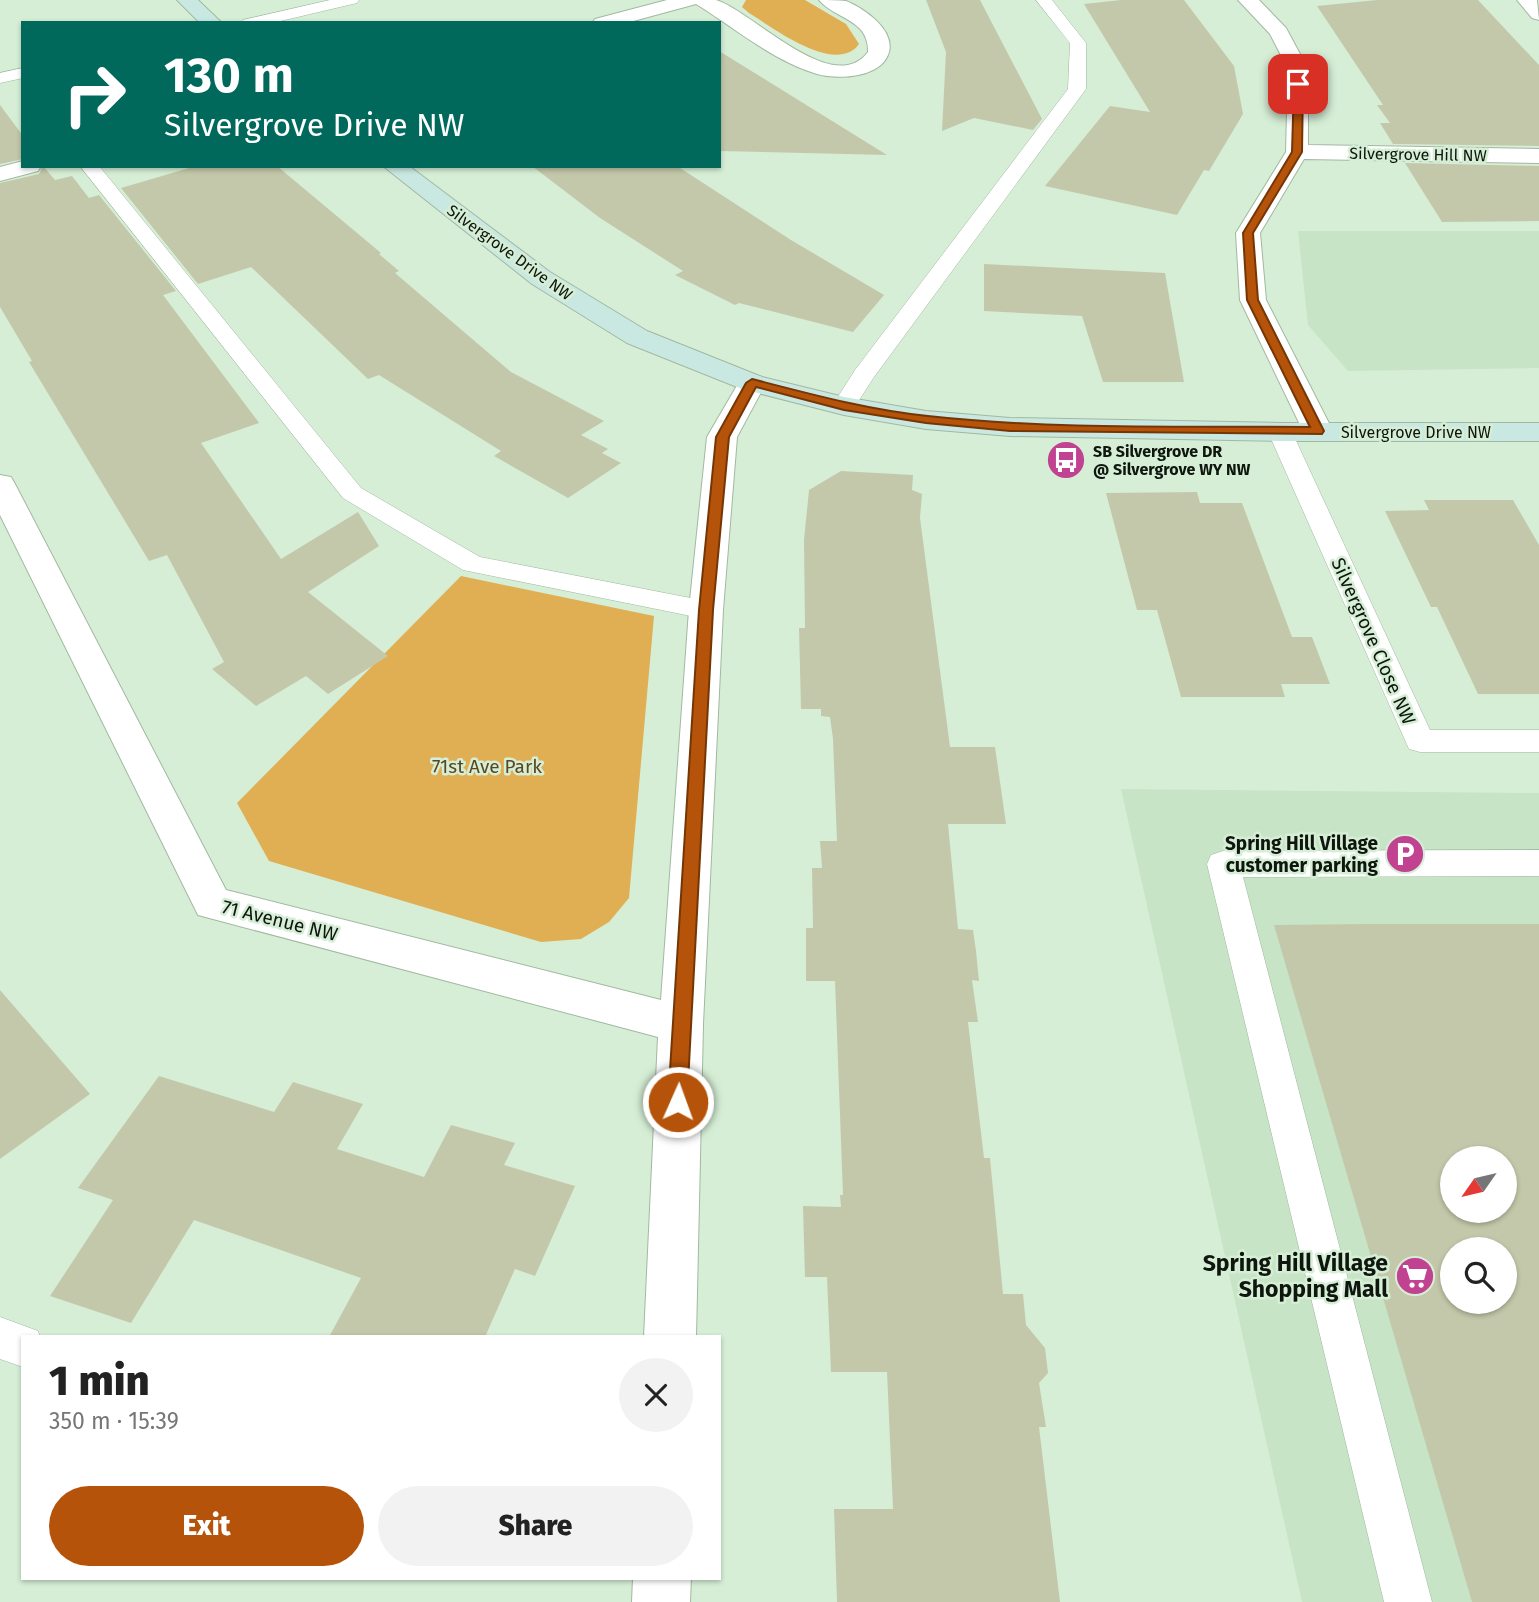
<!DOCTYPE html>
<meta charset="utf-8">
<style>
body{margin:0;font-family:"Fira Sans",sans-serif;background:#f2f2f2;color:#222;height:100vh;display:flex;flex-direction:column;font-size:26px;white-space:nowrap}
*{box-sizing:border-box;margin:0}
p{font-size:23px;color:#767676}
.icon{flex:none;width:38px;height:38px;fill:none;stroke:currentColor;stroke-width:2;stroke-linecap:round;stroke-linejoin:round}
.map{position:relative;flex:1;overflow:hidden}
.drawer{position:absolute;left:21px;top:1335px;width:700px;height:245px;display:flex;flex-direction:column;background:#fff;border-radius:0px;box-shadow:0 2px 5px #0004}
.drawer>*{flex:none}
.guide{position:absolute;left:21px;top:21px;width:700px;height:147px;border-radius:0px;box-shadow:0 2px 5px #0004;background:#00695c;color:#fff;overflow:hidden}
.needle{width:46px;rotate:236deg}
.buttons{position:absolute;left:1440px;top:1146px;display:grid;gap:14px}
.buttons a{display:grid;place-items:center;width:77px;height:77px;border-radius:50%;background:#fff;box-shadow:0 2px 5px #0004;font-size:35px}
.pin{position:absolute;display:grid;place-items:center;width:60px;height:60px;color:#fff;margin:-30px;border-radius:14px;box-shadow:0 4px 10px #0006}
.me{position:absolute;width:77px;margin:-38px;rotate:2deg;stroke-linejoin:round;filter:drop-shadow(0 0 5px #0008)}
.turn{display:flex;align-items:center;gap:24px;height:147px;padding:0 28px;font-size:32px}
.turn .icon{width:91px;height:91px;stroke-width:2.5}
.turn b{display:block;font-size:49px;line-height:60px}
.round{display:grid;place-items:center;flex:none;width:74px;height:74px;border-radius:37px;background:#f2f2f2}
.head{display:flex;align-items:center;justify-content:space-between;height:119px;padding:0 28px}
h1{font-size:42px;font-weight:800;line-height:52px}
.button{display:flex;gap:14px;margin-top:auto;padding:14px 28px}
.button a{flex:1;height:80px;border-radius:42px;background:#b45309;color:#fff;font-size:28px;font-weight:800;line-height:80px;text-align:center}
.button a+a{background:#f2f2f2;color:#222}
.map>svg:first-child{display:block}
.built{fill:#c7e4c6;fill-rule:evenodd}
.green{fill:#e0af53}
.building{fill:#c4c8aa;fill-rule:evenodd}
.lines{fill:none;stroke-linecap:round;stroke-linejoin:round}
.lane-casing{stroke:#a2b8a1;stroke-width:1}
.street-casing{stroke:#a2b8a1;stroke-width:2}
.secondary-casing{stroke:#a2b8a1;stroke-width:2}
.lane{fill:#fff;fill-rule:evenodd}
.street{fill:#fff;fill-rule:evenodd}
.secondary{fill:#c9e8e2;fill-rule:evenodd}
.route{fill:#b45309;stroke:#753606;stroke-width:2}
.labels{text-anchor:middle;stroke-width:5;stroke-linejoin:round;paint-order:stroke}
.far-street-label{font-size:16px;fill:#0e160e;stroke:#d6eed6}
.far-poi-label{font-size:16px;font-weight:bold;fill:#0e160e;stroke:#d6eed6;text-anchor:start}
.street-label{font-size:19px;fill:#0e160e;stroke:#d6eed6}
.park-label{font-size:19px;fill:#5b461f;stroke:#d6eed6}
.poi-label{font-size:19px;font-weight:bold;fill:#0e160e;stroke:#d6eed6;text-anchor:end}
.near-poi-label{font-size:23px;font-weight:bold;fill:#0e160e;stroke:#d6eed6;text-anchor:end}
</style>
<div class="map">
<svg width="1539" height="1602" viewBox="0 0 1539 1602">
<rect width="100%" height="100%" fill="#d6eed6"/>
<!-- built -->
<g class="built">
<polygon points="1298,231 1539,231 1539,368 1348,371 1308,325"/>
<path d="M1121 789 1539 793V1602H1302ZM1452 1158H1505V1211H1452ZM1452 1250H1505V1302H1452Z"/>
</g>
<!-- green -->
<g class="green">
<path d="M746 0H805L846 24 859 44C836 76 772 27 749 13L742 7Z"/>
<polygon points="461,576 654,616 629,898 609,922 581,939 541,942 269,861 237,803"/>
</g>
<!-- building -->
<g class="building">
<polygon points="926,0 980,0 1042,119 1033,130 974,118 942,131 946,52"/>
<polygon points="1121,0 1184,0 1234,66 1243,114 1209,171 1204,170 1177,215 1045,186 1110,106 1150,112 1084,4"/>
<polygon points="1377,0 1478,0 1539,65 1539,146 1393,144 1380,123 1390,123 1377,105 1383,105 1317,6"/>
<polygon points="719,51 887,155 719,151"/>
<polygon points="0,105 23,136 23,159 0,164"/>
<polygon points="1405,163 1539,166 1539,221 1442,222"/>
<polygon points="43,166 55,180 72,176 89,198 99,195 176,291 163,295 257,420 259,423 201,443 281,559 358,512 379,546 308,592 388,656 328,694 306,676 256,706 212,669 224,662 167,555 149,561 29,362 32,361 0,307 0,183 39,174"/>
<polygon points="196,166 277,166 381,253 379,254 399,271 395,273 511,372 604,421 581,435 608,449 602,453 621,463 568,498 494,456 501,451 379,375 368,379 251,267 198,284 121,188"/>
<polygon points="532,166 677,166 791,240 884,295 853,332 739,303 735,305 675,275 683,271 600,218"/>
<polygon points="984,264 1165,273 1184,382 1103,382 1082,316 984,311"/>
<polygon points="841,471 913,475 912,490 922,494 920,518 950,747 995,747 1006,824 948,824 958,929 973,930 976,951 979,981 972,980 978,1022 968,1022 984,1158 990,1158 1003,1294 1023,1294 1026,1325 1045,1348 1048,1373 1039,1383 1046,1427 1039,1427 1060,1602 837,1602 834,1509 893,1509 887,1372 831,1372 827,1277 805,1277 803,1206 841,1207 840,1195 843,1195 835,981 806,981 806,928 813,928 812,868 822,868 820,841 837,841 833,739 830,717 821,716 821,709 801,709 799,628 805,628 804,540 809,490"/>
<polygon points="1197,492 1200,503 1242,503 1292,637 1312,637 1330,684 1281,684 1285,697 1181,697 1157,610 1137,610 1106,493"/>
<polygon points="1424,500 1513,500 1539,545 1539,694 1478,694 1437,607 1431,607 1385,511 1429,510"/>
<path d="M1369 924H1539V1602H1472L1274 925ZM1452 1158H1505V1211H1452ZM1452 1250H1505V1302H1452Z"/>
<polygon points="0,990 90,1094 0,1159"/>
<polygon points="159,1076 274,1112 293,1082 363,1104 337,1149 424,1177 451,1125 515,1143 504,1165 575,1186 535,1276 515,1269 485,1337 329,1337 361,1278 194,1220 131,1323 50,1296 113,1200 78,1188"/>
</g>
<g class="lines">
<!-- lane casing -->
<g class="lane-casing">
<g id="lane">
<polygon points="330,0 359,0 357,3 272,23 241,23 243,20"/>
<polygon points="1036,0 1052,0 1086,43 1086,89 874,377 852,411 836,411 832,406 855,370 1068,89 1070,43"/>
<polygon points="23,68 23,78 0,83 0,73"/>
<polygon points="80,166 99,166 361,488 480,557 706,601 716,603 720,610 716,617 706,619 463,570 343,498"/>
<polygon points="1280,425 1289,427 1292,432 1430,730 1539,730 1539,752 1420,752 1409,749 1268,432 1271,427"/>
<polygon points="1539,850 1539,876 1243,877 1432,1602 1384,1602 1207,864 1211,855 1223,851"/>
<polygon points="0,1317 38,1331 40,1337 23,1337 23,1367 0,1359"/>
</g>
</g>
<!-- street casing -->
<g class="street-casing">
<g id="street">
<path d="M667 0C682 0 702 0 716 0 751 10 833 99 868 52 869 19 836 20 819 0 828 0 838 0 846 1 863 8 895 29 889 52 882 78 838 80 817 74 773 61 735 28 696 4L626 23H592L595 19Z"/>
<polygon points="1238,0 1259,0 1286,28 1308,69 1308,145 1539,149 1539,163 1304,159 1260,233 1266,300 1333,431 1328,437 1318,440 1308,437 1303,431 1240,300 1236,233 1286,152 1288,69 1270,34"/>
<polygon points="1517,0 1537,0 1539,20 1532,18"/>
<polygon points="23,161 23,166 41,166 38,171 0,181 0,167"/>
<polygon points="752,374 762,377 766,383 737,437 723,610 703,1024 696,1337 644,1337 658,1037 198,915 0,515 0,475 11,477 15,484 226,890 661,1000 689,610 707,437 742,377"/>
<polygon points="633,1578 691,1578 690,1602 632,1602"/>
</g>
</g>
<!-- secondary casing -->
<g class="secondary-casing">
<g id="secondary">
<polygon points="177,0 198,0 222,23 200,23"/>
<polygon points="383,166 409,166 550,272 647,331 762,377 844,397 926,411 1010,418 1280,423 1539,423 1539,441 1280,441 1010,436 926,429 844,415 742,389 627,343 532,284"/>
</g>
</g>
<!-- lane -->
<use href="#lane" class="lane"/>
<!-- street -->
<use href="#street" class="street"/>
<!-- secondary -->
<use href="#secondary" class="secondary"/>
</g>
<!-- route -->
<path class="route" d="M1298 81 1303 84 1302 152 1253 233 1258 300 1324 431 1322 434 1010 431 926 423 844 410 756 387 729 437 713 610 687 1102 685 1108 678 1111 671 1108 668 1102 699 610 716 437 746 383 752 379C810 394 869 410 928 416 1054 430 1183 426 1310 427L1247 300 1243 233 1292 152 1294 84Z"/>
<!-- icons -->
<defs>
<g id="bus-disc" transform="scale(2.0125)"><circle r="9.5" fill="#c04290" stroke="#d6eed6"/><path d="M-5-6H5V4H4V6H2V4H-2V6H-4V4H-5ZM-3.5-4V0h7V-4ZM-3.5 1.2v1.5H-2V1.2ZM2 1.2v1.5H3.5V1.2Z" fill="#fff"/></g>
<g id="parking-disc" transform="scale(2.0125)"><circle r="9.5" fill="#c04290" stroke="#d6eed6"/><path d="M-3.5-5.5H1a3.5 3.5 0 0 1 0 7H-1V5.5H-3.5ZM-1-3.4V-.6H.8a1.4 1.4 0 0 0 0-2.8Z" fill="#fff"/></g>
<g id="supermarket-disc" transform="scale(2.0125)"><circle r="9.5" fill="#c04290" stroke="#d6eed6"/><path d="M-6-5.5h2.5l.6 2H6L4.5 2H-2.5L-4.4-4H-6ZM-1.5 3.2a1.3 1.3 0 1 0 .1 0ZM3 3.2a1.3 1.3 0 1 0 .1 0Z" fill="#fff"/></g>
</defs>
<g fill-rule="evenodd">
<use href="#bus-disc" x="1066" y="460"/>
<use href="#parking-disc" x="1405" y="854"/>
<use href="#supermarket-disc" x="1415" y="1276"/>
</g>
<g class="labels">
<!-- far-street labels -->
<g class="far-street-label">
<text transform="translate(1418 154) rotate(1)" y="6">Silvergrove Hill NW</text>
<text transform="translate(510 252) rotate(36)" y="6">Silvergrove Drive NW</text>
<text x="1416" y="438">Silvergrove Drive NW</text>
</g>
<!-- far-poi labels -->
<g class="far-poi-label">
<text x="1093" y="457">SB Silvergrove DR<tspan x="1093" dy="18">@ Silvergrove WY NW</tspan></text>
</g>
<!-- street labels -->
<g class="street-label">
<text transform="translate(1374 641) rotate(66)" y="7">Silvergrove Close NW</text>
<text transform="translate(280 920) rotate(14)" y="7">71 Avenue NW</text>
</g>
<!-- park labels -->
<g class="park-label">
<text x="487" y="773">71st Ave Park</text>
</g>
<!-- poi labels -->
<g class="poi-label">
<text x="1378" y="850">Spring Hill Village<tspan x="1378" dy="22">customer parking</tspan></text>
</g>
<!-- near-poi labels -->
<g class="near-poi-label">
<text x="1388" y="1271">Spring Hill Village<tspan x="1388" dy="26">Shopping Mall</tspan></text>
</g>
</g>
</svg>
<div class="buttons">
<a><svg class="needle" viewBox="-14 -14 28 28"><path d="M0-13l5 13h-10z" fill="#e53935"/><path d="M0 13l5-13h-10z" fill="#767676"/></svg></a>
<a><svg class="icon" aria-label="search" viewBox="0 0 24 24"><circle cx="10" cy="10" r="6"/><path d="M15 15l6 6"/></svg></a>
</div>
<div class="pin" style="left:1298px;top:84px;background:#d93025"><svg class="icon" aria-label="arrive" viewBox="0 0 24 24"><path d="M6 21V4h12l-3 4 3 4H6"/></svg></div>
<svg class="me" style="left:678px;top:1102px" viewBox="-20 -20 40 40"><circle r="17" fill="#b45309" stroke="#fff" stroke-width="3"/><path d="M0-11L8 9 0 5-8 9z" fill="#fff"/></svg>
<div class="guide">
<div class="turn"><svg class="icon" aria-label="right" viewBox="0 0 24 24"><path d="M7 20v-9h11M14 6l5 5-5 5"/></svg><div><b>130 m</b>Silvergrove Drive NW</div></div>
</div>
<section class="drawer">
<div class="head"><div><h1>1 min</h1><p>350 m · 15:39</p></div><a class="round"><svg class="icon" aria-label="close" viewBox="0 0 24 24"><path d="M6 6l12 12M18 6L6 18"/></svg></a></div>
<div class="button"><a>Exit</a><a>Share</a></div>
</section>
</div>
